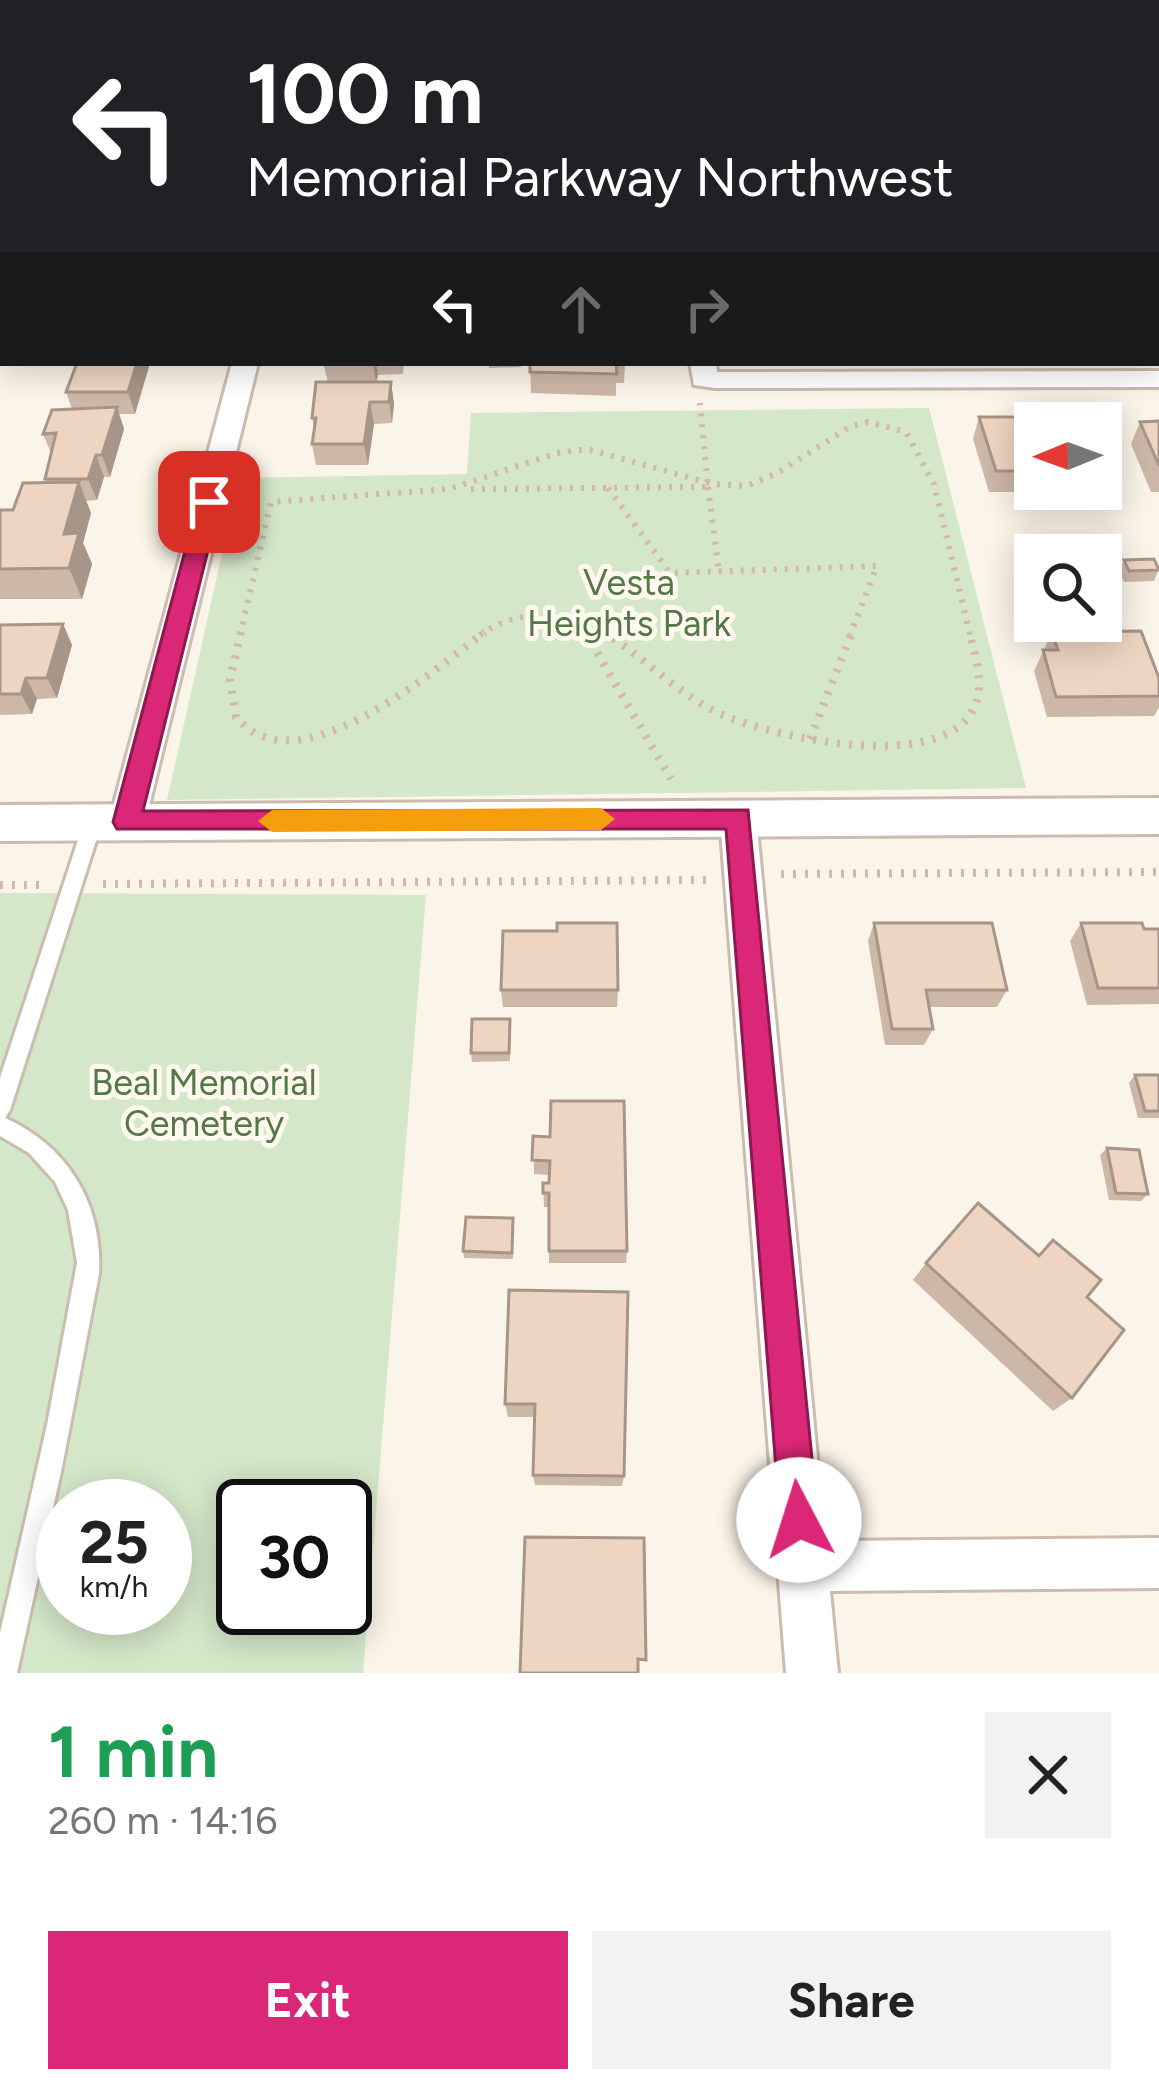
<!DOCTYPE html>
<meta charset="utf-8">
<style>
body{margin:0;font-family:Figtree,sans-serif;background:#f2f2f2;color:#222;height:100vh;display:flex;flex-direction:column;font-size:45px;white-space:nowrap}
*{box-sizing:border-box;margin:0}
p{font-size:39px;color:#767676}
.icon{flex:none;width:66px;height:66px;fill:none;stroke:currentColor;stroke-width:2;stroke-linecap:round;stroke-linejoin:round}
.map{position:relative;height:1673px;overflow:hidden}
.sheet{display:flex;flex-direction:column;background:#fff;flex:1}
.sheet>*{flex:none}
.guide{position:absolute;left:0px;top:0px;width:1161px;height:366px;box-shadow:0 6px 30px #0003;background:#202124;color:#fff;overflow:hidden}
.needle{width:78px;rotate:269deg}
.buttons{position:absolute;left:1014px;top:402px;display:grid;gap:24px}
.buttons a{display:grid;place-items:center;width:108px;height:108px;border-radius:0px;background:#fff;box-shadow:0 6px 30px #0003;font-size:60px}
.speed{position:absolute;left:36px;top:1479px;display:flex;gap:24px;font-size:60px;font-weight:700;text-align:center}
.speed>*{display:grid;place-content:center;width:156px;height:156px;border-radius:50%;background:#fff;box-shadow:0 6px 30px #0003;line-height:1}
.speed small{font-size:30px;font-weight:400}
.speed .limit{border:6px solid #111;border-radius:18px;background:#fff;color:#111}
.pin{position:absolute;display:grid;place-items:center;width:102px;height:102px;color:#fff;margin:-51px;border-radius:24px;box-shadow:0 6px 18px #0006}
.me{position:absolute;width:132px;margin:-66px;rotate:355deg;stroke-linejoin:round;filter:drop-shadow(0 0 9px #0008)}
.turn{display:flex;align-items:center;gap:42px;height:252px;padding:0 48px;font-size:54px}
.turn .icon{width:156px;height:156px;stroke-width:2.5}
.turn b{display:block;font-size:84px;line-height:102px}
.lanes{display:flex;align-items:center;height:114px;padding:0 48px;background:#0003;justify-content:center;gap:60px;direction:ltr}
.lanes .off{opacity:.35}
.round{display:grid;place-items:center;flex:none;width:126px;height:126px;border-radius:0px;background:#f2f2f2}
.summary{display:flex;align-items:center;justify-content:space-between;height:204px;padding:0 48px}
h1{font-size:72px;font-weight:700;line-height:90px;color:#1e9e55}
.cta{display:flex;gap:24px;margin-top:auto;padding:24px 48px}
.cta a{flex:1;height:138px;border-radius:0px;background:#db2777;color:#fff;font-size:48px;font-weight:700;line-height:138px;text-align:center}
.cta a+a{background:#f2f2f2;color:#222}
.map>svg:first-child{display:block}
.green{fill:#d4e7c8;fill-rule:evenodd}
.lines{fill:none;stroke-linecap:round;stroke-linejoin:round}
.service-casing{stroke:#ccbcaf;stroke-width:6}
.minor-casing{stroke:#ccbcaf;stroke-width:6}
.tertiary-casing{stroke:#ccbcaf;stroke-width:6}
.path-far1{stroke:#d3b8a5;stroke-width:6;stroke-dasharray:3 8;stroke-linecap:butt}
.path{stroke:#d3b8a5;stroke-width:8;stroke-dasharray:3 9;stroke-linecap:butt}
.service{fill:#fff;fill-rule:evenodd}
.minor{fill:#fff;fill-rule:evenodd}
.tertiary{fill:#fff;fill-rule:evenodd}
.wall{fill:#cdb7a7}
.shaded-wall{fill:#a79588}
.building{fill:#eed5c2;stroke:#a79588;stroke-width:3}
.route{fill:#db2777;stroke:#8e194d;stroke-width:3}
.slow{fill:#f59e0b}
.labels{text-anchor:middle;stroke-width:10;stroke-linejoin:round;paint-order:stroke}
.park-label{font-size:36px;fill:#547847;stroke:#fef8ee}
</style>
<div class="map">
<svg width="1159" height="1673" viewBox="0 0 1159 1673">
<rect width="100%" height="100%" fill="#fbf4e8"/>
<!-- green -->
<g class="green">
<polygon points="929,408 1026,788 167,800 239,478 467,474 471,413"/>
<path d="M0 893 426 895 363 1673H0ZM63 1506H165V1608H63ZM243 1506H345V1608H243Z"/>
</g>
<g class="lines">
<!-- service casing -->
<g class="service-casing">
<path id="service" d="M93 815 99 817 102 822 10 1110 5 1118C68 1146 103 1204 99 1274L62 1467 17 1673H0V1633L47 1425 77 1263 68 1210 55 1182 29 1153 0 1136V1078L84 822 87 817Z"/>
</g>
<!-- minor casing -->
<g class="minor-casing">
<g id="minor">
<polygon points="329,0 349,0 328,3"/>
<rect x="663" y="0" width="20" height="3"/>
<polygon points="985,0 1005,0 1006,3 986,3"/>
<polygon points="3,13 3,29 0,30 0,14"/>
<polygon points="232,363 258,363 145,822 140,832 127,837 114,832 109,822"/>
<polygon points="690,363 716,363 717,372 1159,371 1159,387 715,388 694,385"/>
<polygon points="738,804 751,808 756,818 825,1541 1159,1538 1159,1588 830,1591 838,1673 786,1673 720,818 725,808"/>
</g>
</g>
<!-- tertiary casing -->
<g class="tertiary-casing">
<polygon id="tertiary" points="1159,798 1159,834 0,841 0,805"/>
</g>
<!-- path-far1 -->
<g class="path-far1">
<polyline points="708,487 719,572"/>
<polyline points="608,488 670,573 877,566 850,635"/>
<polyline points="471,489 708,487 700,403"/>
<polyline points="579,621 587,635"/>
<polyline points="240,635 271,502 449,489 557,453 587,449 713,484 747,486 779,472 851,426 868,422 906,432 934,484 970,635"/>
<path d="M480 635C519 607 568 611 608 635"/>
</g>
<!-- path -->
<g class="path">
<path d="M241 632 230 679 236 717C297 791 435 669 485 632"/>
<polyline points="585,632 671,779"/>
<path d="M603 632C642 656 675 691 716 712 769 737 960 781 978 696 982 675 974 651 969 632"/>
<polyline points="810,739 852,632"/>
<polyline points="781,874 1159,872"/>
<polyline points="103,884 706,880"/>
<polyline points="0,885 40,885"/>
</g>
<!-- service -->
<use href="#service" class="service"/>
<!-- minor -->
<use href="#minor" class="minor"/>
<!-- tertiary -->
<use href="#tertiary" class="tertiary"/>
</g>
<!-- wall -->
<g class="wall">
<polygon points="69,0 133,0 134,3 70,3"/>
<rect x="189" y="0" width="82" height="3"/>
<rect x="575" y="0" width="36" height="3"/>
<polygon points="733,0 807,0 806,3 732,3"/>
<polygon points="898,0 939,0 938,3 899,3"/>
<polygon points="1055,0 1107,0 1106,3 1056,3"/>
<polygon points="3,112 3,255 0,261 0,116"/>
<polygon points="77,363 150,363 135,414 119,414 124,429 110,477 104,477 97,500 86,501 91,513 83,543 92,564 82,599 0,599 0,510 13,510 47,483 45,479 51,453 43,434 72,409 66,392"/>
<polygon points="323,363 404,363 403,374 378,375 376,382 391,382 394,404 392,423 374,424 368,465 316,465 312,444 314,428 312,418 328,382"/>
<polygon points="489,363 521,363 521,367 489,368"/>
<polygon points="530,363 625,363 624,383 616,383 616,396 531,393"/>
<polygon points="979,417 1035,423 1035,489 1080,489 1079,492 989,492 973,439"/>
<polygon points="1159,421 1159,492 1151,492 1131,444 1140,422"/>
<polygon points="1124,560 1159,569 1154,581 1124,582 1119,571"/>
<polygon points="63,624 72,645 57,698 37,699 32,714 0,715 0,625"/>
<polygon points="1052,632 1159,696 1159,707 1154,716 1047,717 1034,671"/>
<polygon points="874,923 1007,990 997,1007 929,1007 933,1029 924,1045 885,1045 868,941"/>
<polygon points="1081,923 1159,929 1159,1004 1087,1005 1070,941"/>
<polygon points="501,990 618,990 617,1007 503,1007"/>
<polygon points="510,1019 510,1061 472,1062 471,1053"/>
<polygon points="1135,1075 1159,1075 1159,1118 1138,1118 1129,1083"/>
<polygon points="533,1136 627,1251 626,1263 549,1263 549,1207 544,1207 543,1183 549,1183 550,1175 534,1174"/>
<polygon points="1107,1148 1148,1194 1141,1201 1109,1200 1100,1155"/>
<polygon points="513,1218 513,1259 464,1258 463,1251"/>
<polygon points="1053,1240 1087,1297 1072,1398 1053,1411 913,1280 926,1263 1038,1255"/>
<polygon points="509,1290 624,1476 622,1486 535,1485 533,1475 534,1417 508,1417 505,1404"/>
</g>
<!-- shaded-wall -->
<g class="shaded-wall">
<polygon points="114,0 133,0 134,3 115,3"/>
<polygon points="3,203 3,255 0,261 0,207"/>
<polygon points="137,363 150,363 135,414 128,392"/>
<polygon points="373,363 376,363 378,375 376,383"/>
<polygon points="391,382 394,404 392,423 389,402"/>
<polygon points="370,402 374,424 368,465 364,444"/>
<polygon points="117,407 124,429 110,477 102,455"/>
<polygon points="96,455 104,477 97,500 88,479"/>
<polygon points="79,482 91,513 83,543 92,564 82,599 69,568 64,534"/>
<polygon points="63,624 72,645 57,698 47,678"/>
<polygon points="26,678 37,699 32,714 21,694"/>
</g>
<!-- building -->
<g class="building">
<polygon points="425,0 445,0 445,3 391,3 425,3"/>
<polygon points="3,112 3,134 0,134 0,116"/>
<rect x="0" y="150" width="3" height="41"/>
<polygon points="77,363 137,363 128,392 66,392"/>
<polygon points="530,363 616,363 617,374 530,372"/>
<polygon points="316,382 391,382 389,402 370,402 364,444 312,444 316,418 312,418"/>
<polygon points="117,407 102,455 96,455 88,479 45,479 56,433 43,434 52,410"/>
<polygon points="979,417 1073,417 1076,423 1035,423 1035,471 996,471"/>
<polygon points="1159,421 1159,466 1140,422"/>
<polygon points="79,482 64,534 79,533 69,568 0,569 0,510 13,510 23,483"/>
<polygon points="1154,559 1159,570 1129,571 1124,560"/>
<polygon points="63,624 47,678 26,678 21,694 0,694 0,625"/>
<polygon points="1141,631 1159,678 1159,696 1056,697 1043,650 1058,650 1052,632"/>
<polygon points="557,923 617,923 618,990 501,990 503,931 557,931"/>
<polygon points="874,923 992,923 1007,990 926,990 933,1029 892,1029"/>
<polygon points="1081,923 1142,923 1144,929 1159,929 1159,988 1098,988"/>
<polygon points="472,1019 510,1019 509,1053 471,1053"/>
<polygon points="1135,1075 1159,1075 1159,1111 1145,1111"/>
<polygon points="551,1101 624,1101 627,1251 549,1251 549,1193 543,1193 543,1183 549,1183 550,1161 532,1160 533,1136 550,1137"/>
<polygon points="1107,1148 1139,1150 1148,1194 1116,1193"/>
<polygon points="978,1203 1039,1256 1053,1240 1101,1280 1087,1297 1124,1330 1072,1398 926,1263"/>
<polygon points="466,1217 513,1218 512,1253 463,1251"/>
<polygon points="509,1290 628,1292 624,1476 533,1475 535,1404 505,1404"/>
<polygon points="525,1537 644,1538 646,1660 638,1659 638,1673 520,1673"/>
</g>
<!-- route -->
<polygon class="route" points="209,494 220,502 143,811 748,810 818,1520 812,1533 799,1539 786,1533 780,1520 726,829 117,829 113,822 198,502"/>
<!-- slow -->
<polygon class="slow" points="601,808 615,819 601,830 272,832 258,821 272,810"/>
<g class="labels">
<!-- park labels -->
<g class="park-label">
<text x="629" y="595">Vesta<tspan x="629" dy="41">Heights Park</tspan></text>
<text x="204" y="1095">Beal Memorial<tspan x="204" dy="41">Cemetery</tspan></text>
</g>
</g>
</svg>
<div class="buttons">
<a><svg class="needle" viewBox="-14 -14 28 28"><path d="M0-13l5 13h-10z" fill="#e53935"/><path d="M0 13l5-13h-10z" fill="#767676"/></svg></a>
<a><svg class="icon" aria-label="search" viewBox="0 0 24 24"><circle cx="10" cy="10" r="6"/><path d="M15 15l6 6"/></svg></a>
</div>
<div class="speed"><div>25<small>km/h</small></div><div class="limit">30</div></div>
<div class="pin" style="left:209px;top:502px;background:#d93025"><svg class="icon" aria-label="arrive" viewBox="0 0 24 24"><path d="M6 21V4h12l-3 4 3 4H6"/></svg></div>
<svg class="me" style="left:799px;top:1520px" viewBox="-20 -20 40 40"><circle r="19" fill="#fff"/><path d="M0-13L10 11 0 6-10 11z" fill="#db2777"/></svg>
<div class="guide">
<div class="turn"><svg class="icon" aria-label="left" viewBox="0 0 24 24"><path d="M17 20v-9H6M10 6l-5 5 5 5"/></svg><div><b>100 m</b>Memorial Parkway Northwest</div></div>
<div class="lanes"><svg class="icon" aria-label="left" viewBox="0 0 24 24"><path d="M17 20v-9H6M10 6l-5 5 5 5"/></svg><svg class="icon off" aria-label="ahead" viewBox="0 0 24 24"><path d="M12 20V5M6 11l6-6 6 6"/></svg><svg class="icon off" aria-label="right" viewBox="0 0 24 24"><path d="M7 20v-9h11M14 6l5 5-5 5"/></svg></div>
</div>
</div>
<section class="sheet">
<div class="summary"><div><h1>1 min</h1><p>260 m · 14:16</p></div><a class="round"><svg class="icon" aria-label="close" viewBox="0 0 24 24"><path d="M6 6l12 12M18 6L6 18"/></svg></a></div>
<div class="cta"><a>Exit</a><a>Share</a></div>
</section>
